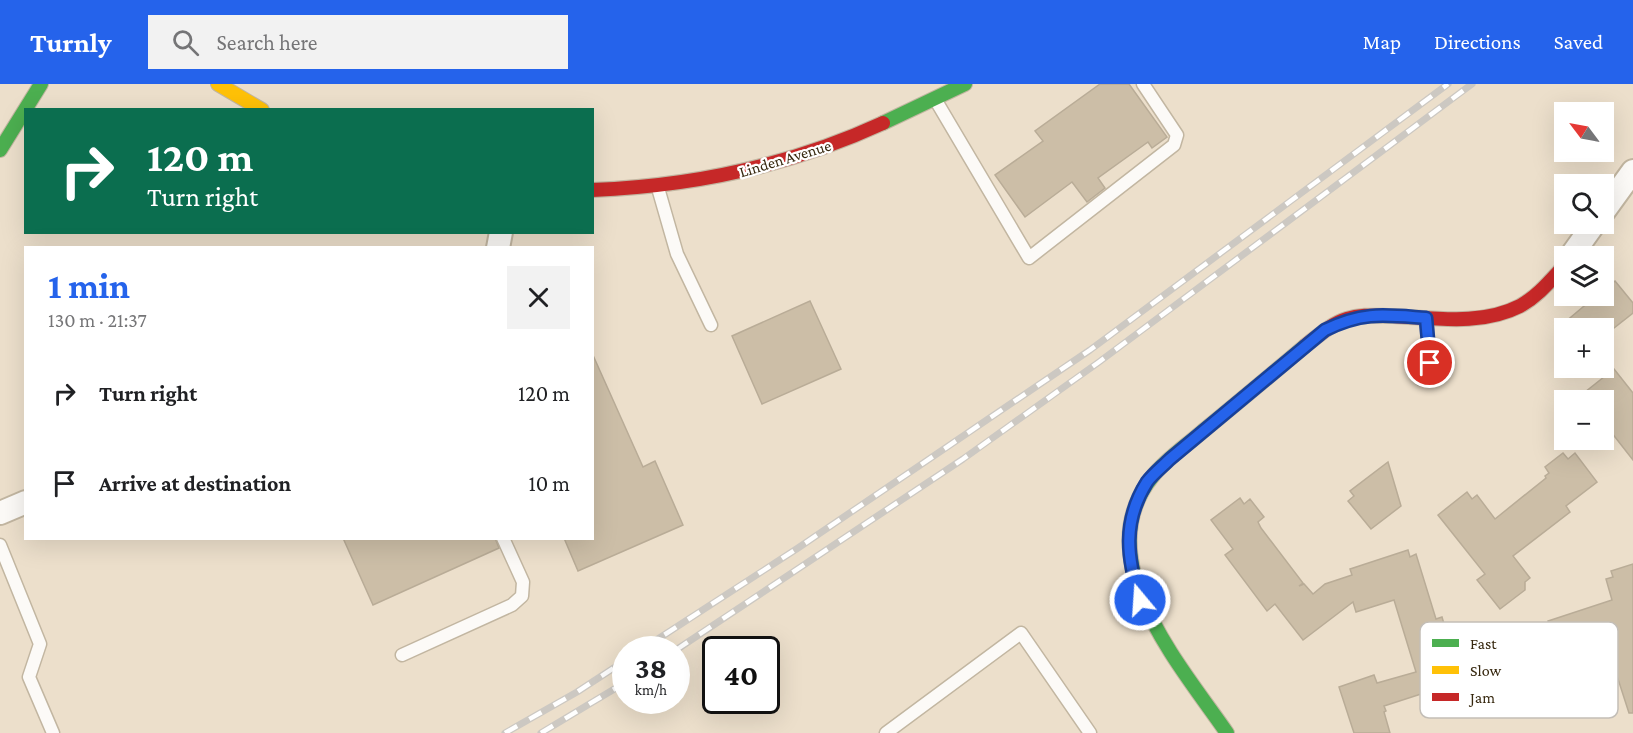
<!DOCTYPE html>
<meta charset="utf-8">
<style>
body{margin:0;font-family:"Crimson Pro",serif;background:#f2f2f2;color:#202124;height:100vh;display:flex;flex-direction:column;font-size:22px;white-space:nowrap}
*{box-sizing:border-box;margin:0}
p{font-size:20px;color:#757577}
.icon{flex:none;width:33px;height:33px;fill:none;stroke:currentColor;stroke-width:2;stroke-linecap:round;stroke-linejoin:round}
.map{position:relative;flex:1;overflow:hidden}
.side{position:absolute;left:24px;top:162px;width:570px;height:294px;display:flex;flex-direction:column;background:#fff;border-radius:0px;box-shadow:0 6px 24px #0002}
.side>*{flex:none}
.hud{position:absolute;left:24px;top:24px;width:570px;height:126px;border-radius:0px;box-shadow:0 6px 24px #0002;background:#0b6e4f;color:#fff;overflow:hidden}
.needle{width:39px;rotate:302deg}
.controls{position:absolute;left:1554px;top:18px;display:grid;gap:12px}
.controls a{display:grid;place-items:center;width:60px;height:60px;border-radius:0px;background:#fff;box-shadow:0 6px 24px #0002;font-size:30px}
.speed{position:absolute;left:612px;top:552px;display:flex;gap:12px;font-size:30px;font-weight:700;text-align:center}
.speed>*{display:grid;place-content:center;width:78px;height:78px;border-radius:50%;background:#fff;box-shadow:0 6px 24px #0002;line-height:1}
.speed small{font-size:15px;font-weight:400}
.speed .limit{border:3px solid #111;border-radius:9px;background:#fff;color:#111}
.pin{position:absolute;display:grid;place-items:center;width:51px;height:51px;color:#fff;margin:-26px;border:3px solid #fff;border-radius:50%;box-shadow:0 2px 6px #0007}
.me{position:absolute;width:66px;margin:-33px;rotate:342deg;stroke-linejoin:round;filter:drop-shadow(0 0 4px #0008)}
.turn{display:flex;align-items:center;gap:21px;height:126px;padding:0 24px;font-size:27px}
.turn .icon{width:78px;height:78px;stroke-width:2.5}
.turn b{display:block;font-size:42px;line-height:51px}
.round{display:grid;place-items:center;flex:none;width:63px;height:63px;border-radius:0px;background:#f2f2f2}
.summary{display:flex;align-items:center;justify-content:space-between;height:102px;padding:0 24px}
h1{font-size:36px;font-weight:700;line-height:45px;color:#2563eb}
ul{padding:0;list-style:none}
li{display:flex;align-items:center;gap:18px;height:90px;padding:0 24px}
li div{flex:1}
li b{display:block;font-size:22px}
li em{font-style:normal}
header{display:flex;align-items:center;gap:36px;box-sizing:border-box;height:84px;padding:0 30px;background:#2563eb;color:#fff}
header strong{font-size:28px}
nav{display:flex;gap:33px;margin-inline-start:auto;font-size:21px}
.search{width:420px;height:54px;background:#f2f2f2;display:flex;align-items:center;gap:15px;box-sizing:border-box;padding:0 21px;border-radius:0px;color:#757577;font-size:22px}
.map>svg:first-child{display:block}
.building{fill:#ccbea7;stroke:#b9ac97;stroke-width:1.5}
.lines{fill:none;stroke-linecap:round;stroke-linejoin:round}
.lane-casing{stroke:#c2b6a1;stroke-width:15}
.street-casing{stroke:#c2b6a1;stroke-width:26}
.fast-casing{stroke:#c2b6a1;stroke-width:16}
.slow-casing{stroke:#c2b6a1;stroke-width:16}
.jam-casing{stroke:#c2b6a1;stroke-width:16}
.lane{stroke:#fcfaf7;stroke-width:12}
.street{stroke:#fcfaf7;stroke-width:22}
.fast{stroke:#4caf50;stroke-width:14}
.slow{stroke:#ffc107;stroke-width:14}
.jam{stroke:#c62828;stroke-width:14}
.rail-casing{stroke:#ccc8c2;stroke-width:7}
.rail{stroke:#fff;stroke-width:4.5;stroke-dasharray:14;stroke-linecap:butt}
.route-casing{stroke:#184099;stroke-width:15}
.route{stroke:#2563eb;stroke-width:10}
.labels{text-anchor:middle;stroke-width:4.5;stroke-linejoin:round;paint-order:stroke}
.street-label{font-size:16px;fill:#36270e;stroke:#fff}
.key{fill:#fff;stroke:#c3beb7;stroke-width:1.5}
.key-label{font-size:16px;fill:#36270e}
</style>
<header>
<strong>Turnly</strong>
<div class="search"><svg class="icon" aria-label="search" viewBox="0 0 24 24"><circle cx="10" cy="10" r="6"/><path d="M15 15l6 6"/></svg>Search here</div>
<nav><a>Map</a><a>Directions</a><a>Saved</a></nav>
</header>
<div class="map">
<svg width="1633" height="649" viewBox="0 0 1633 649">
<rect width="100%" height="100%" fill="#ecdfcb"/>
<!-- building -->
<g class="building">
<polygon points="1100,0 1129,0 1167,53 1152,64 1148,58 1098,94 1105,104 1087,118 1072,98 1025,133 995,91 1043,57 1035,47"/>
<polygon points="1615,197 1633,219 1633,229 1614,244 1558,244 1596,212 1604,212 1604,206"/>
<polygon points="810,217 841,285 762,320 732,252"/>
<polygon points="592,269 643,383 655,377 683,441 578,487 564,454 592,454"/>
<polygon points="1614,285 1633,309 1633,376 1604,339 1604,316 1575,316"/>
<polygon points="1563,369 1568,375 1575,369 1597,398 1566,422 1570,428 1513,472 1530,494 1525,498 1525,506 1500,525 1477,496 1485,490 1438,431 1467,408 1472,415 1477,411 1495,435 1546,394 1545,392 1549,389 1545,383"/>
<polygon points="1388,378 1401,422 1371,445 1348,417 1354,412 1350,407"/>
<polygon points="1240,414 1244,420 1250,415 1264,433 1258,438 1261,444 1303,499 1299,502 1304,500 1313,510 1325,500 1352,491 1350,485 1408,466 1410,473 1416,470 1436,535 1442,533 1451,564 1424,586 1550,545 1548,537 1612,516 1606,495 1613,493 1611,487 1633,480 1633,629 1629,629 1608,564 1560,579 1561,581 1554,583 1556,590 1499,609 1496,603 1489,605 1485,594 1422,615 1421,610 1384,622 1386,627 1384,628 1390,649 1354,649 1339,603 1374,591 1377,599 1416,588 1394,516 1356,528 1353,518 1303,556 1275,520 1267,527 1225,471 1233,465 1211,436"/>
<polygon points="343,454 495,454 499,464 373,521"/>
</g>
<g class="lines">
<!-- lane casing -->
<g class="lane-casing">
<g id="lane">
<polyline points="935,15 1029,174 1174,61 1177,51 1143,0"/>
<polyline points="658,104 677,170 711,241"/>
<polyline points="1421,295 1430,279 1426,235"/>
<polyline points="0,461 40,560 29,593 53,649"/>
<polyline points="402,571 512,521 522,512 523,498 503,454"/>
<polyline points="886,649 1021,549 1090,649"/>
</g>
</g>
<!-- street casing -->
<g class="street-casing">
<g id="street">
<polyline points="1604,127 1633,87"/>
<polyline points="498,164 501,148"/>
<polyline points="1571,172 1594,140"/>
<polyline points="0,429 26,418"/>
</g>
</g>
<!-- fast casing -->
<g class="fast-casing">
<g id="fast">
<polyline points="883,39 965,0"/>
<polyline points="0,66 41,0"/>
<path d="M1227 649C1181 582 1086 475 1152 393 1166 375 1186 362 1203 347 1237 319 1271 291 1305 262"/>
</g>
</g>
<!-- slow casing -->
<g class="slow-casing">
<polyline id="slow" points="218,0 262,26"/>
</g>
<!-- jam casing -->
<g class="jam-casing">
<g id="jam">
<path d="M592 106C694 102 790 82 883 39"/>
<path d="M1305 262C1318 252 1331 240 1347 235 1362 230 1377 232 1393 232 1435 234 1481 242 1520 222 1538 212 1550 197 1564 182"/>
</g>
</g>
<!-- lane -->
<use href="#lane" class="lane"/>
<!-- street -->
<use href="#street" class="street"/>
<!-- fast -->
<use href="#fast" class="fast"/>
<!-- slow -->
<use href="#slow" class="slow"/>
<!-- jam -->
<use href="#jam" class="jam"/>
<!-- rail casing -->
<g class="rail-casing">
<g id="rail">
<polyline points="641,566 798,464 1090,266 1448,0"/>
<polyline points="676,566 963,375 1099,278 1472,0"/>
<polyline points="505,649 577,608 626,576"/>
<polyline points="541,649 626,598"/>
</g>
</g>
<!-- rail -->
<use href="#rail" class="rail"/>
</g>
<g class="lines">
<!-- route casing -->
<g class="route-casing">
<path id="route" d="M1140 516C1127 474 1122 438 1147 398 1153 390 1163 382 1170 375L1325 246C1364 227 1385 231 1426 234L1430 279"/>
</g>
<!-- route -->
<use href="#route" class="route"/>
</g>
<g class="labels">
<!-- street labels -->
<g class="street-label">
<text transform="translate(785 74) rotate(-17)" y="6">Linden Avenue</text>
</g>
</g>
<!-- legend -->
<rect x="1420" y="538" width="198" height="96" rx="9" class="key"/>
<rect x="1432" y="555" width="27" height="8" fill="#4caf50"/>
<rect x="1432" y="582" width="27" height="8" fill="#ffc107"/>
<rect x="1432" y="609" width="27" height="8" fill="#c62828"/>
<g class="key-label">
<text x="1470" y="565">Fast</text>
<text x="1470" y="592">Slow</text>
<text x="1470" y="619">Jam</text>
</g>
</svg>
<div class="controls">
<a><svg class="needle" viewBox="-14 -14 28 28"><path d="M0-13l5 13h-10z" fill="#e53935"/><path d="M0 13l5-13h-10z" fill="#757577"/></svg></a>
<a><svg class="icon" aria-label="search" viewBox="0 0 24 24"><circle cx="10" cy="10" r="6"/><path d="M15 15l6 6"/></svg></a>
<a><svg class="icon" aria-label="layers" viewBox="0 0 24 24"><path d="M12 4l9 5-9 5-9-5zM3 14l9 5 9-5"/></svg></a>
<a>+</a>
<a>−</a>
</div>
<div class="speed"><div>38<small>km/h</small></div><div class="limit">40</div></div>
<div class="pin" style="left:1430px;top:279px;background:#d93025"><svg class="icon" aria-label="arrive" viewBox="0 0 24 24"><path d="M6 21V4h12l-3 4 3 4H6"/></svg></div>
<svg class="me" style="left:1140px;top:516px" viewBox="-20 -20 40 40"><circle r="17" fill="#2563eb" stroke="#fff" stroke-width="3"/><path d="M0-11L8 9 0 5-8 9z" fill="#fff"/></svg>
<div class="hud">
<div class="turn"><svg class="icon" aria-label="right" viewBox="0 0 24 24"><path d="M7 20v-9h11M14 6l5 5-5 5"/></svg><div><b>120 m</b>Turn right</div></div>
</div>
<section class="side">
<div class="summary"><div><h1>1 min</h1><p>130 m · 21:37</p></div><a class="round"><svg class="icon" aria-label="close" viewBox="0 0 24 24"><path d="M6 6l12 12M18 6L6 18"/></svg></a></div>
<ul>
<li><svg class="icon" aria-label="right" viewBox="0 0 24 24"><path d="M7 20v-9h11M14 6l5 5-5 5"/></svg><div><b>Turn right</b></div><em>120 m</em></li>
<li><svg class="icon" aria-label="arrive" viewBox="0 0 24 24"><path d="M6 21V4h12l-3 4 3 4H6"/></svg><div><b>Arrive at destination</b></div><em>10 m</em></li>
</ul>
</section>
</div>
